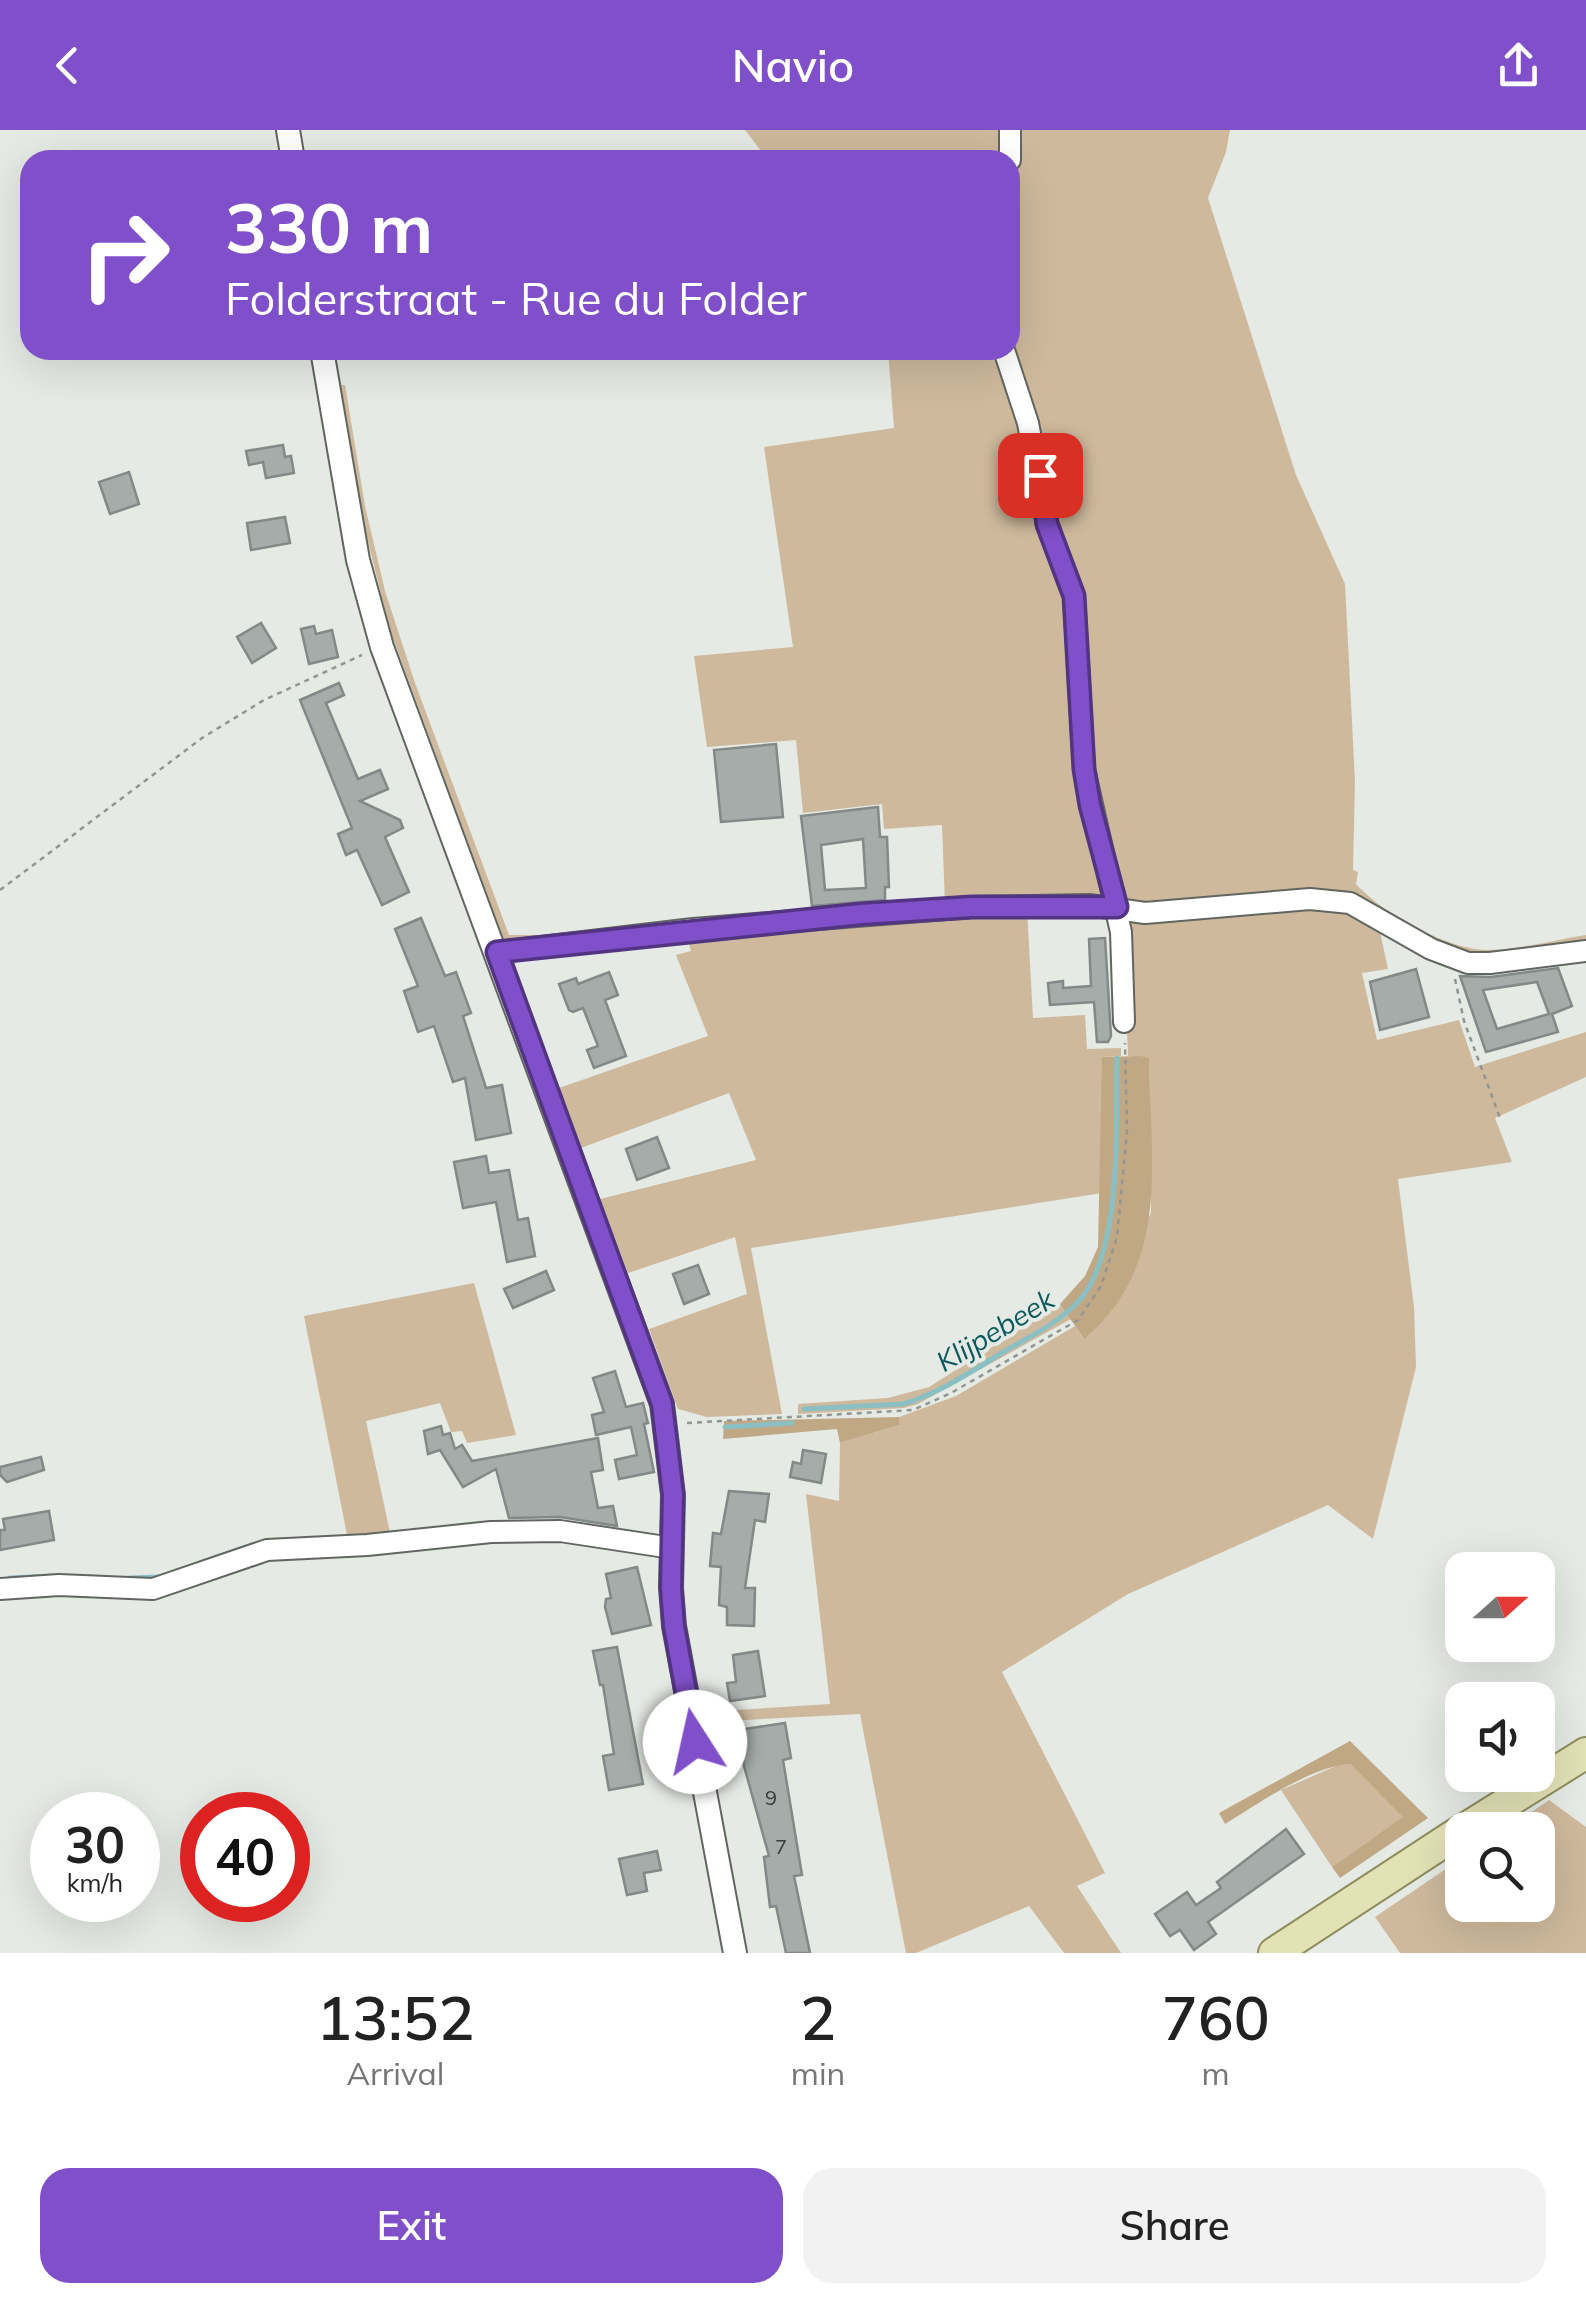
<!DOCTYPE html>
<html lang="en">
<head>
<meta charset="utf-8">
<style>
	:root { --surface:#fff; --page:#f2f2f2; --text:#222; --muted:#767676; --accent:#7f50c9 }
	body { margin:0; font-family:Mulish,sans-serif; background:var(--page); color:var(--text); height:100vh; display:flex; flex-direction:column; font-size:38px; white-space:nowrap }
	* { box-sizing:border-box; margin:0 }
	p { font-size:32px; color:var(--muted) }
	.icon { flex:none; width:55px; height:55px; fill:none; stroke:currentColor; stroke-width:2; stroke-linecap:round; stroke-linejoin:round }
	.map { position:relative; height:1823px; overflow:hidden }
	.side { display:flex; flex-direction:column; background:var(--surface); flex:1 }
	.side>* { flex:none }
	.banner { position:absolute; left:20px; top:20px; width:1000px; height:210px; border-radius:30px; box-shadow:0 10px 40px #0002; background:#7f50c9; color:#fff; overflow:hidden }
	.needle { width:65px; rotate:69deg }
	.fabs { position:absolute; left:1445px; top:1422px; display:grid; gap:20px }
	.fabs a { display:grid; place-items:center; width:110px; height:110px; border-radius:20px; background:var(--surface); box-shadow:0 10px 40px #0002; font-size:50px }
	.speed { position:absolute; left:30px; top:1662px; display:flex; gap:20px; font-size:50px; font-weight:700; text-align:center }
	.speed>* { display:grid; place-content:center; width:130px; height:130px; border-radius:50%; background:var(--surface); box-shadow:0 10px 40px #0002; line-height:1 }
	.speed small { font-size:25px; font-weight:400 }
	.speed .limit { border:15px solid #d22; background:#fff; color:#111 }
	.pin { position:absolute; display:grid; place-items:center; width:85px; height:85px; color:#fff; margin:-42px; border-radius:20px; box-shadow:0 5px 15px #0006 }
	.me { position:absolute; width:110px; margin:-55px; rotate:350deg; stroke-linejoin:round; filter:drop-shadow(0 0 8px #0008) }
	.turn { display:flex; align-items:center; gap:35px; height:210px; padding:0 40px; font-size:45px }
	.turn .icon { width:130px; height:130px; stroke-width:2.5 }
	.turn b { display:block; font-size:70px; line-height:85px }
	.eta { display:flex; justify-content:space-evenly; align-items:center; height:170px; text-align:center }
	.eta b { font-size:60px; font-weight:600; line-height:70px }
	.cta { display:flex; gap:20px; margin-top:auto; padding:20px 40px }
	.cta a { flex:1; height:115px; border-radius:30px; background:var(--accent); color:#fff; font-size:40px; font-weight:600; line-height:115px; text-align:center }
	.cta a+a { background:var(--page); color:var(--text) }
	header { display:flex; justify-content:space-between; align-items:center; height:130px; padding:0 40px; background:var(--accent); color:#fff; font-size:45px; font-weight:600 }
	.map>svg:first-child { display:block }
	.green { fill:#ceb99c }
	.forest { fill:#c1a885 }
	.lines { fill:none; stroke-linecap:round; stroke-linejoin:round }
	.stream { stroke:#8abfc3; stroke-width:5 }
	.building { fill:#a5aca9; stroke:#828987; stroke-width:2.5; fill-rule:evenodd }
	.minor-casing { stroke:#616660; stroke-width:24 }
	.tertiary-casing { stroke:#616660; stroke-width:26 }
	.primary-casing { stroke:#8e8d5d; stroke-width:34 }
	.path { stroke:#929692; stroke-width:2.5; stroke-dasharray:5 5; stroke-linecap:butt }
	.minor { stroke:#fff; stroke-width:20 }
	.tertiary { stroke:#fff; stroke-width:22 }
	.primary { stroke:#e3e2b6; stroke-width:30 }
	.route-casing { stroke:#533483; stroke-width:25 }
	.route { stroke:#7f50c9; stroke-width:18 }
	.labels { text-anchor:middle; dominant-baseline:central; stroke-width:8; stroke-linejoin:round; paint-order:stroke }
	.number-label { font-size:20px; fill:#383b38 }
	.water-label { font-size:28px; font-style:italic; fill:#0b595e; stroke:#e5eae4 }
</style>
</head>
<body>
<header><svg class="icon" aria-label="back" viewBox="0 0 24 24"><path d="M15 5l-7 7 7 7"/></svg>Navio<svg class="icon" aria-label="share" viewBox="0 0 24 24"><path d="M12 15V3M7 8l5-5 5 5M5 13v7h14v-7"/></svg></header>
<div class="map">
<svg width="1586" height="1823" viewBox="0 0 1586 1823">
	<rect width="100%" height="100%" fill="#e5eae4"/>
	<g class="green">
		<path d="M 745,0 L 1006,0 L 1006,30 L 768,30 Z"/>
		<path d="M 1014,0 L 1230,0 L 1226,22 L 1208,68 L 1296,345 L 1345,454 L 1355,651 L 1353,740 L 1358,742 L 1356,754 C 1381,782 1446,819 1486,820 C 1519,820 1553,810 1586,805 L 1586,817 L 1528,826 L 1452,823 L 1362,769 L 1130,777 L 1120,767 L 1101,705 L 1056,409 L 1010,220 L 1010,80 Z"/>
		<path d="M 888,220 L 1000,220 L 1068,458 L 1104,767 L 945,775 L 942,695 L 884,699 L 882,674 L 803,683 L 796,610 L 707,617 L 694,526 L 793,517 L 764,317 L 894,298 Z"/>
		<path d="M 341,255 L 345,255 L 365,376 L 385,461 L 415,553 L 509,805 L 557,805 L 514,811 L 503,808 L 390,500 L 362,387 Z"/>
		<path d="M 1333,774 L 1386,796 L 1380,802 L 1388,839 L 1362,843 L 1377,910 L 1459,890 L 1475,937 L 1586,902 L 1586,947 L 1495,988 L 1512,1032 L 1398,1049 L 1414,1177 L 1416,1237 L 1373,1409 L 1328,1375 L 1128,1464 L 1002,1542 L 1105,1743 L 1077,1756 L 1121,1823 L 1064,1823 L 1029,1776 L 916,1823 L 906,1823 L 860,1584 L 707,1592 L 705,1582 L 830,1574 L 806,1364 L 839,1371 L 840,1313 L 899,1295 L 899,1287 L 956,1266 L 1075,1196 L 1083,1208 L 1151,1083 L 1149,928 L 1128,926 L 1123,790 Z"/>
		<path d="M 1027,779 L 1033,888 L 1085,885 L 1087,919 L 1121,918 L 1121,926 L 1102,927 L 1102,1063 L 751,1118 L 782,1284 L 707,1287 L 678,1279 L 649,1199 L 747,1164 L 735,1107 L 628,1143 L 600,1069 L 756,1030 L 729,963 L 581,1018 L 559,958 L 708,906 L 676,825 L 691,821 L 686,803 Z"/>
		<path d="M 474,1153 L 516,1305 L 467,1313 L 462,1301 L 451,1302 L 440,1273 L 366,1291 L 391,1407 L 348,1410 L 304,1186 Z"/>
		<path d="M 1060,1174 L 1071,1189 L 918,1274 L 904,1278 L 798,1284 L 798,1274 L 888,1268 L 929,1257 Z"/>
		<path d="M 1350,1634 L 1404,1687 L 1332,1737 L 1281,1660 L 1338,1635 Z"/>
		<path d="M 1549,1670 L 1586,1697 L 1586,1823 L 1400,1823 L 1375,1787 L 1462,1728 L 1462,1775 L 1538,1775 L 1538,1700 L 1505,1700 Z"/>
	</g>
	<g class="forest">
		<path d="M 1140,926 L 1149,928 C 1150,1031 1172,1135 1084,1209 L 1060,1174 L 1085,1146 L 1098,1117 L 1102,927 Z"/>
		<path d="M 899,1287 L 899,1295 L 840,1313 L 837,1299 L 723,1309 L 724,1291 Z"/>
		<path d="M 1350,1611 L 1428,1688 L 1340,1748 L 1332,1737 L 1403,1687 L 1350,1634 C 1309,1637 1260,1673 1225,1694 L 1219,1683 Z"/>
	</g>
	<g class="lines">
		<g class="stream">
			<path d="M 1079,661 L 1087,699"/>
			<path d="M 804,1279 L 903,1274 C 940,1263 972,1241 1005,1221 C 1029,1207 1056,1194 1076,1174 C 1124,1126 1115,995 1117,928"/>
			<path d="M 725,1297 L 792,1293"/>
			<path d="M 202,1432 L 253,1415"/>
			<path d="M 10,1448 L 54,1446"/>
			<path d="M 130,1448 L 159,1447"/>
		</g>
	</g>
	<g class="building">
		<path d="M 283,315 L 285,327 L 291,326 L 294,343 L 266,348 L 263,332 L 249,335 L 246,321 Z"/>
		<path d="M 129,342 L 139,374 L 110,384 L 99,352 Z"/>
		<path d="M 285,387 L 290,413 L 251,420 L 247,393 Z"/>
		<path d="M 261,493 L 276,518 L 252,533 L 237,507 Z"/>
		<path d="M 314,496 L 316,504 L 332,500 L 338,527 L 309,534 L 301,499 Z"/>
		<path d="M 339,553 L 344,565 L 326,573 L 358,649 L 380,640 L 388,659 L 360,671 L 400,690 L 403,698 L 385,707 L 409,762 L 382,775 L 357,720 L 346,725 L 338,704 L 352,698 L 300,570 Z"/>
		<path d="M 776,614 L 783,687 L 721,692 L 714,620 Z"/>
		<path d="M 878,677 L 880,707 L 887,707 L 889,757 L 885,757 L 885,770 L 812,776 L 801,686 ZM 863,709 L 866,758 L 825,760 L 821,715 Z"/>
		<path d="M 421,788 L 445,846 L 456,842 L 471,883 L 463,886 L 486,958 L 502,955 L 511,1003 L 476,1010 L 465,948 L 453,952 L 434,896 L 418,902 L 404,861 L 418,856 L 395,799 Z"/>
		<path d="M 1105,808 L 1111,906 L 1108,912 L 1097,912 L 1094,872 L 1050,875 L 1048,853 L 1063,851 L 1063,858 L 1091,856 L 1089,809 Z"/>
		<path d="M 1558,838 L 1572,876 L 1552,884 L 1558,902 L 1486,922 L 1460,846 L 1491,847 ZM 1537,852 L 1549,884 L 1497,899 L 1483,860 Z"/>
		<path d="M 1416,839 L 1429,887 L 1380,900 L 1370,852 Z"/>
		<path d="M 609,842 L 618,865 L 605,870 L 626,926 L 594,938 L 587,920 L 598,916 L 583,878 L 573,882 L 569,880 L 559,854 L 576,848 L 578,854 Z"/>
		<path d="M 657,1007 L 669,1038 L 637,1050 L 626,1019 Z"/>
		<path d="M 486,1026 L 489,1043 L 509,1040 L 518,1090 L 528,1088 L 535,1126 L 507,1132 L 496,1072 L 463,1078 L 454,1032 Z"/>
		<path d="M 698,1135 L 709,1164 L 684,1174 L 673,1144 Z"/>
		<path d="M 546,1141 L 554,1160 L 513,1178 L 504,1159 Z"/>
		<path d="M 615,1241 L 626,1277 L 643,1273 L 648,1293 L 644,1294 L 654,1342 L 619,1349 L 615,1330 L 637,1325 L 631,1297 L 596,1305 L 592,1285 L 604,1282 L 593,1248 Z"/>
		<path d="M 441,1296 L 443,1305 L 450,1303 L 455,1319 L 462,1315 L 472,1331 L 598,1308 L 603,1340 L 591,1342 L 598,1378 L 613,1376 L 617,1396 L 560,1387 L 509,1388 L 496,1339 L 463,1357 L 440,1320 L 428,1324 L 424,1301 Z"/>
		<path d="M 803,1320 L 826,1324 L 821,1353 L 790,1347 L 793,1332 L 801,1334 Z"/>
		<path d="M 41,1327 L 44,1340 L 7,1352 L 0,1345 L 0,1337 Z"/>
		<path d="M 729,1361 L 769,1364 L 765,1392 L 755,1390 L 745,1458 L 755,1458 L 754,1496 L 727,1495 L 727,1477 L 719,1475 L 721,1437 L 710,1436 L 713,1403 L 721,1404 Z"/>
		<path d="M 49,1381 L 54,1410 L 0,1420 L 0,1400 L 5,1400 L 3,1389 Z"/>
		<path d="M 637,1437 L 651,1495 L 612,1504 L 605,1477 L 606,1469 L 611,1468 L 606,1444 Z"/>
		<path d="M 617,1517 L 643,1654 L 609,1660 L 603,1626 L 614,1624 L 603,1555 L 600,1555 L 593,1521 Z"/>
		<path d="M 758,1521 L 765,1566 L 730,1571 L 727,1553 L 736,1552 L 733,1525 Z"/>
		<path d="M 785,1593 L 791,1628 L 783,1630 L 802,1745 L 794,1746 L 810,1823 L 786,1823 L 776,1776 L 770,1777 L 764,1727 L 769,1726 L 744,1636 L 738,1600 Z"/>
		<path d="M 1286,1699 L 1304,1724 L 1208,1792 L 1216,1804 L 1194,1820 L 1180,1800 L 1170,1806 L 1155,1784 L 1187,1762 L 1196,1775 L 1221,1758 L 1217,1752 Z"/>
		<path d="M 657,1721 L 661,1740 L 644,1743 L 647,1761 L 627,1765 L 619,1729 Z"/>
	</g>
	<g class="lines">
		<defs>
			<g id="minor">
				<path d="M 1010,30 L 1010,0"/>
				<path d="M 1004,220 L 1028,293 L 1047,395 L 1074,466 L 1084,639 L 1121,802 L 1124,892"/>
				<path d="M 497,822 L 693,799 L 972,777 L 1089,775 L 1145,783 L 1310,769 L 1350,773 L 1431,819 L 1468,833 L 1490,833 L 1586,821"/>
				<path d="M 0,1459 L 59,1455 L 153,1459 L 267,1420 L 367,1415 L 491,1402 L 560,1401 L 672,1418"/>
			</g>
			<g id="tertiary">
				<path d="M 288,0 L 293,30"/>
				<path d="M 322,220 L 358,430 L 382,517 L 662,1274 L 673,1365 L 671,1458 L 674,1496 L 735,1823"/>
			</g>
			<g id="primary">
				<path d="M 1463,1700 L 1586,1623"/>
				<path d="M 1274,1823 L 1462,1700"/>
			</g>
		</defs>
		<use href="#minor" class="minor-casing"/>
		<use href="#tertiary" class="tertiary-casing"/>
		<use href="#primary" class="primary-casing"/>
		<g class="path">
			<path d="M 0,760 L 202,608 L 264,570 L 362,525"/>
			<path d="M 1455,849 L 1464,891 L 1500,988"/>
			<path d="M 687,1293 L 913,1280 L 951,1263 L 1078,1190 L 1101,1156 L 1117,1107 L 1127,1001 L 1125,913"/>
		</g>
		<use href="#minor" class="minor"/>
		<use href="#tertiary" class="tertiary"/>
		<use href="#primary" class="primary"/>
	</g>
	<g class="lines">
		<defs>
			<path id="route" d="M 695,1612 L 674,1496 L 671,1458 L 673,1365 L 662,1274 L 497,822 L 861,784 L 972,777 L 1117,777 L 1090,675 L 1084,639 L 1074,466 L 1047,394 L 1040,345"/>
		</defs>
		<use href="#route" class="route-casing"/>
		<use href="#route" class="route"/>
	</g>
	<g class="labels">
		<g class="number-label">
			<text x="771" y="1667">9</text>
			<text x="781" y="1716">7</text>
		</g>
		<g class="water-label">
			<text transform="translate(995 1200) rotate(-31)">Klijpebeek</text>
		</g>
	</g>
</svg>
<div class="fabs">
<a><svg class="needle" viewBox="-14 -14 28 28"><path d="M0-13l5 13h-10z" fill="#e53935"/><path d="M0 13l5-13h-10z" fill="#767676"/></svg></a>
<a><svg class="icon" aria-label="sound" viewBox="0 0 24 24"><path d="M4 9h4l5-4v14l-5-4H4zM17 9q2 3 0 6"/></svg></a>
<a><svg class="icon" aria-label="search" viewBox="0 0 24 24"><circle cx="10" cy="10" r="6"/><path d="M15 15l6 6"/></svg></a>
</div>
<div class="speed"><div>30<small>km/h</small></div><div class="limit">40</div></div>
<div class="pin" style="left:1040px;top:345px;background:#d93025"><svg class="icon" aria-label="arrive" viewBox="0 0 24 24"><path d="M6 21V4h12l-3 4 3 4H6"/></svg></div>
<svg class="me" style="left:695px;top:1612px" viewBox="-20 -20 40 40"><circle r="19" fill="#fff"/><path d="M0-13L10 11 0 6-10 11z" fill="#7f50c9"/></svg>
<div class="banner">
<div class="turn"><svg class="icon" aria-label="right" viewBox="0 0 24 24"><path d="M7 20v-9h11M14 6l5 5-5 5"/></svg><div><b>330 m</b>Folderstraat - Rue du Folder</div></div>
</div>
</div>
<section class="side">
<div class="eta">
<div><b>13:52</b><p>Arrival</p></div>
<div><b>2</b><p>min</p></div>
<div><b>760</b><p>m</p></div>
</div>
<div class="cta"><a>Exit</a><a>Share</a></div>
</section>
</body>
</html>
